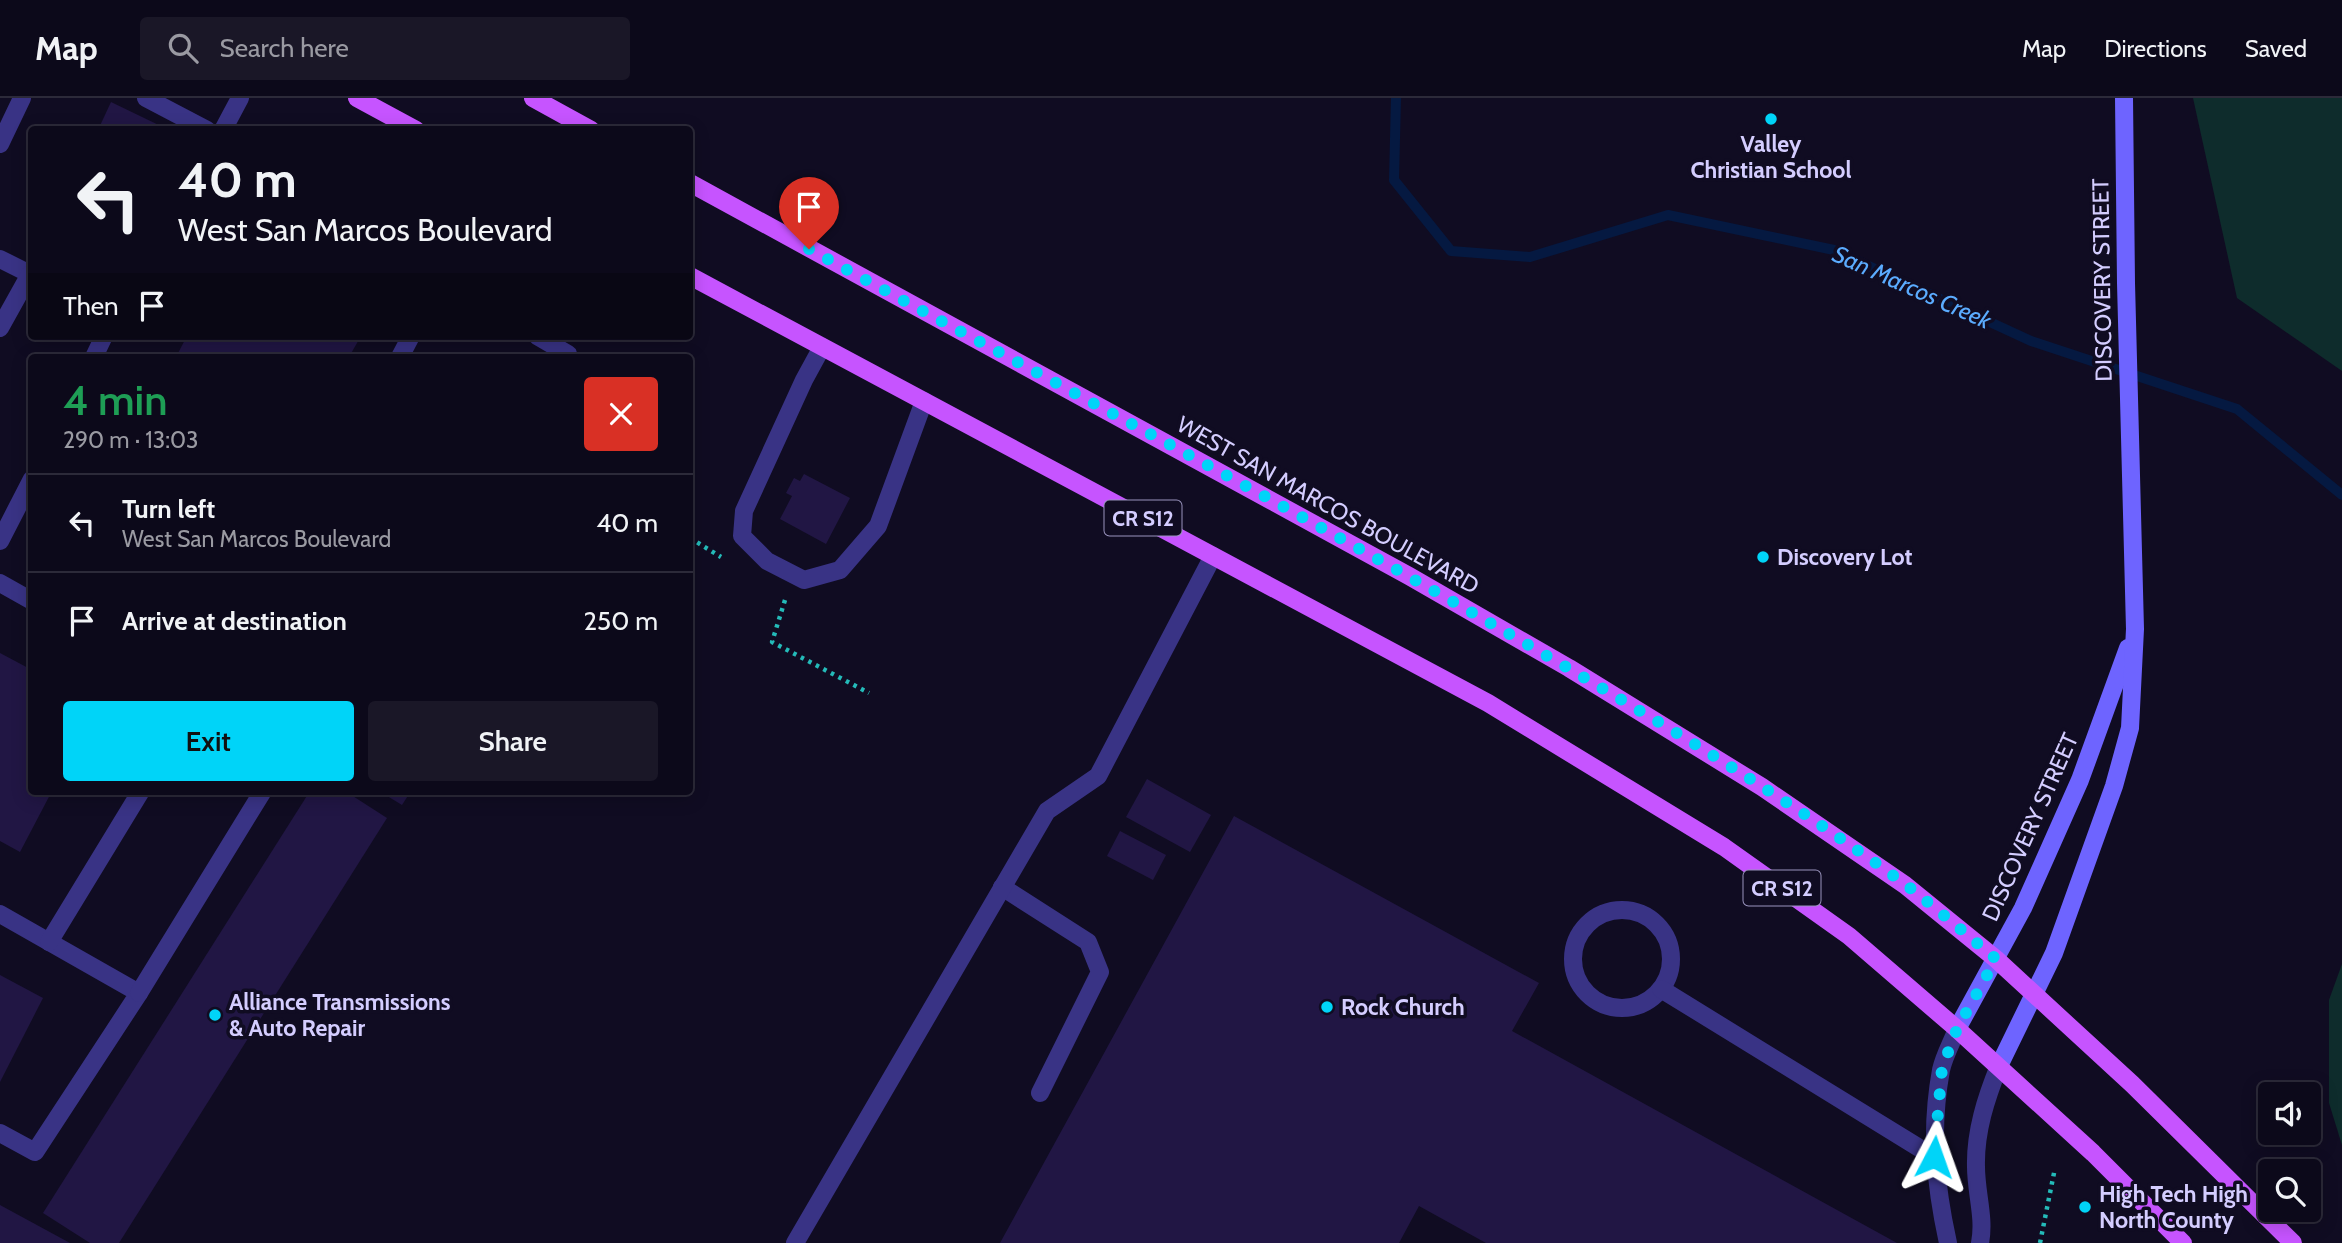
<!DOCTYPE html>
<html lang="en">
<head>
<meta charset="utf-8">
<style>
	:root { --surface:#0c091a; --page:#1a1727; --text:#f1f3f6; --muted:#9a9aa2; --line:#2c2a39; --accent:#00d4f8 }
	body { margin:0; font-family:Cabin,sans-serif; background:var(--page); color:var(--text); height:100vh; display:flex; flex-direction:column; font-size:26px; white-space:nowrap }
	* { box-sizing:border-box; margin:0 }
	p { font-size:23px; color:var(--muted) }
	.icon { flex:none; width:38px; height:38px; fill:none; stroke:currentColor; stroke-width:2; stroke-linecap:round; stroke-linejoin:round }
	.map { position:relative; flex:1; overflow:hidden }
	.details { position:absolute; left:28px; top:256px; width:665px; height:441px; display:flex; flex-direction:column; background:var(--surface); border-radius:7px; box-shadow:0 4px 18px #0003,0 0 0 2px var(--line) }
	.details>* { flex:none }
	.top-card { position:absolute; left:28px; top:28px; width:665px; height:214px; border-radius:7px; box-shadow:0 4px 18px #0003,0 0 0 2px var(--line); background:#0c091a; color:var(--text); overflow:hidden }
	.buttons { position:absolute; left:2258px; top:984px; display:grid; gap:14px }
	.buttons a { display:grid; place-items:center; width:63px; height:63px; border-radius:7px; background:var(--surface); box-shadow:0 4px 18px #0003,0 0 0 2px var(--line); font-size:35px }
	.pin { position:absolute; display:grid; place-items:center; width:60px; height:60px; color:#fff; margin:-72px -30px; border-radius:50% 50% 50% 0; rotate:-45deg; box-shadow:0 0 7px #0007 }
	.pin .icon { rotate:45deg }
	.me { position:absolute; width:77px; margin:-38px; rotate:4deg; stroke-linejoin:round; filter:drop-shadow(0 0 5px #0008) }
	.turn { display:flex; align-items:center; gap:24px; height:147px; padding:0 35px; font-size:32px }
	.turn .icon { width:91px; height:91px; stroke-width:2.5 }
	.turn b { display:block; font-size:49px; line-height:60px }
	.then { display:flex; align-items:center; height:66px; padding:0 35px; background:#0003; gap:14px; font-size:26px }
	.round { display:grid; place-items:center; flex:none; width:74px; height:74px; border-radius:7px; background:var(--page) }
	.headline { display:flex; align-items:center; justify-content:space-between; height:119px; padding:0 35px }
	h1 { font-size:42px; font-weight:600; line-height:52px; color:#1e9e55 }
	.primary-button { display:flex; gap:14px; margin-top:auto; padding:14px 35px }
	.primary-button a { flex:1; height:80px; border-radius:7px; background:var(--accent); color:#111; font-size:28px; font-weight:600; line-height:80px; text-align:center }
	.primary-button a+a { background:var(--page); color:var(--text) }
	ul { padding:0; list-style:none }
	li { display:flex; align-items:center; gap:21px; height:98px; padding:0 35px; border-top:2px solid var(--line) }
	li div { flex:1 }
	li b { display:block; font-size:26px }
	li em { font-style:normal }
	header { display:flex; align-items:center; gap:42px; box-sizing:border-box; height:98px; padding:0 35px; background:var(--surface); border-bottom:2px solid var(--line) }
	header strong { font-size:33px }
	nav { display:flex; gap:38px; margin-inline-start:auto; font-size:24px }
	.search { width:490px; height:63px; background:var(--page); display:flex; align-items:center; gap:18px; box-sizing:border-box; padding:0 24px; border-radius:7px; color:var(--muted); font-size:26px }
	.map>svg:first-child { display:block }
	.green { fill:#0e2c2c }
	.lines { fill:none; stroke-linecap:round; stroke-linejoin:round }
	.stream { stroke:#051941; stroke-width:10 }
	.building { fill:#211644 }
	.path { stroke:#24bbb9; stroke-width:4.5; stroke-dasharray:3.5 5; stroke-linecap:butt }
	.service { stroke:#393385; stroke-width:18 }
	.minor { stroke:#393385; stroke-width:18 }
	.secondary { stroke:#6e64ff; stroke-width:18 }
	.primary { stroke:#c654ff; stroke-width:18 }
	.route { stroke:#00d4f8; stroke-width:12; stroke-dasharray:0 21.6 }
	.poi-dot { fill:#00d4f8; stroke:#100c22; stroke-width:2.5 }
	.labels { text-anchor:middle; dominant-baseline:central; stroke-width:7; stroke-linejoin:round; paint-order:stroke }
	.shield { fill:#100c22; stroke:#9993bd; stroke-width:2 }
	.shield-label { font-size:21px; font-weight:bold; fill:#d4cdff }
	.poi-label { font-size:23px; font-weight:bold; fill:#d4cdff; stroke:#100c22; text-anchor:start }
	.street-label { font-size:23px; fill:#d4cdff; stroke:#100c22 }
	.water-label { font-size:24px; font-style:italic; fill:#5bacff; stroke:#100c22 }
</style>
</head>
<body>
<header>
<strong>Map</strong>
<div class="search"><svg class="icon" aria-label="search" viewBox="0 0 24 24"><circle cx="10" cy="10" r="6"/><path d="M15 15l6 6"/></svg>Search here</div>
<nav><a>Map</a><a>Directions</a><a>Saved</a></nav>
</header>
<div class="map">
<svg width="2342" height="1145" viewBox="0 0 2342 1145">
	<rect width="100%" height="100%" fill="#100c22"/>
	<g class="green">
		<path d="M 2193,0 L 2342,0 L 2342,273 L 2237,200 Z"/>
		<path d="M 2342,866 L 2342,1047 L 2329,1005 L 2329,902 Z"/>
	</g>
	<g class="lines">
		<path class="stream" d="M 1396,0 L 1394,82 L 1451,153 L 1530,159 L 1668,117 L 1834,152 L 2031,243 L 2237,311 L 2342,397"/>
	</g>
	<g class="building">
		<path d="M 111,4 L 169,32 L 98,32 Z"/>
		<path d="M 187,238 L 361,238 L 349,259 L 176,259 Z"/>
		<path d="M 804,376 L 850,400 L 826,446 L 780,421 L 792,398 L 786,395 L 794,380 L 800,383 Z"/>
		<path d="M 0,555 L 32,572 L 32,693 L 52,693 L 20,754 L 0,743 Z"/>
		<path d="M 1147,681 L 1211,717 L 1190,754 L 1126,719 Z"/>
		<path d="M 310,693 L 345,693 L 387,720 L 119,1145 L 90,1145 L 43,1115 Z"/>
		<path d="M 379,693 L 411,693 L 402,707 Z"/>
		<path d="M 1234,718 L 1539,885 L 1512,933 L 1897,1145 L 1486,1145 L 1419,1108 L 1399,1145 L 1000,1145 Z"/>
		<path d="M 1120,733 L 1166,757 L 1153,782 L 1107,758 Z"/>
		<path d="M 0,877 L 43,900 L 0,984 Z"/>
		<path d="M 0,1107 L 70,1145 L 0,1145 Z"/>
	</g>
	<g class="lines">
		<g class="path">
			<path d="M 690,440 L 721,459"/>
			<path d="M 785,502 L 772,544 L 869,595"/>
			<path d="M 2040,1145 L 2055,1070"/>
		</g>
		<g class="service">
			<path d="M 146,0 L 207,32"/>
			<path d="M 223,32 L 240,0"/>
			<path d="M 0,46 L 22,0"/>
			<path d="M 0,161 L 32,177"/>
			<path d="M 0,230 L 30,176"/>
			<path d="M 537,238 L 568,256 L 566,259"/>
			<path d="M 822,249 L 804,282 L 744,413 L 742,438 L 767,463 L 804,482 L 840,472 L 878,428 L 924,303"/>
			<path d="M 94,259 L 104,238"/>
			<path d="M 400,259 L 411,238"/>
			<path d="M 0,443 L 32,381"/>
			<path d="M 0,485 L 32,503"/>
			<path d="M 1002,789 L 1088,844 L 1100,874 L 1040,995"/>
			<circle cx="1622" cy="861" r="49"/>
			<path d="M 0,816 L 139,895 L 35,1054 L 0,1035"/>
			<path d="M 49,844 L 141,693"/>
			<path d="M 1661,891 L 1934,1059"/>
			<path d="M 139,895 L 263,693"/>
			<path d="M 795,1145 L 1047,713 L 1098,678 L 1213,458"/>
		</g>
		<g class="minor">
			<path d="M 1948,1145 C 1935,1086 1930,1032 1941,972 C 1944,958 1952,944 1957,931"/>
			<path d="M 1980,1145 C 1985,1120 1976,1095 1976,1069 C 1975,1034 1986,1000 1999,968"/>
		</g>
		<g class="secondary">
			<path d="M 1957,931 L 2023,810 L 2080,682 L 2128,550"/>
			<path d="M 1999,968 L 2054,855 L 2114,688 L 2130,630 L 2135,531 L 2126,185 L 2124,0"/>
		</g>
		<g class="primary">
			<path d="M 357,0 L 416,32"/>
			<path d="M 533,0 L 591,32"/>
			<path d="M 690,85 L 1409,478 L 1569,570 L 1762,689 L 1905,787 L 1996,861 L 2132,986 L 2293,1145"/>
			<path d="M 690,178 L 1488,605 L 1724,749 L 1849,838 L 1957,931 L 2093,1055 L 2183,1145"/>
		</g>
	</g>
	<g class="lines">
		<path class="route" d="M 809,151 C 1039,277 1272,399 1499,530 C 1637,610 1776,692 1905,786 C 1936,810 1966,836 1996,861 L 1957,931 L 1942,970 L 1934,1059"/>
	</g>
	<g class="poi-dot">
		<circle cx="1771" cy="21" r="7"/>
		<circle cx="1763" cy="459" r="7"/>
		<circle cx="1327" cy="909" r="7"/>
		<circle cx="215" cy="917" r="7"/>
		<circle cx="2085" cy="1109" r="7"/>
	</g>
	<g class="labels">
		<g class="shield">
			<rect x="1104.5" y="402.5" width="77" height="35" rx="5"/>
			<rect x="1743.5" y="772.5" width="77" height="35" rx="5"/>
		</g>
		<g class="shield-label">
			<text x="1143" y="420">CR S12</text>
			<text x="1782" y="790">CR S12</text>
		</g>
		<g class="poi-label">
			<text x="1771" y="46" text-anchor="middle">Valley<tspan x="1771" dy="26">Christian School</tspan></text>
			<text x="1777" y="459">Discovery Lot</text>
			<text x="229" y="904">Alliance Transmissions<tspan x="229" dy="26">&amp; Auto Repair</tspan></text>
			<text x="1341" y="909">Rock Church</text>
			<text x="2099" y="1096">High Tech High<tspan x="2099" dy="26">North County</tspan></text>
		</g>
		<g class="street-label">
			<text transform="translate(2102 182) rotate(-91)">DISCOVERY STREET</text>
			<text transform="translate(1328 407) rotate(29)">WEST SAN MARCOS BOULEVARD</text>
			<text transform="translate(2030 729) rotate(-66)">DISCOVERY STREET</text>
		</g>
		<g class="water-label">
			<text transform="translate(1912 189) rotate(24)">San Marcos Creek</text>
		</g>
	</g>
</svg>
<div class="buttons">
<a><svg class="icon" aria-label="sound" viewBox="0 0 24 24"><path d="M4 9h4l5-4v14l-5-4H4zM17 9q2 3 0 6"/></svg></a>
<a><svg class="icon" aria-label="search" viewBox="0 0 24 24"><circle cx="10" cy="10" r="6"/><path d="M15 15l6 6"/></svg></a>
</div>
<div class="pin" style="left:809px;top:151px;background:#d93025"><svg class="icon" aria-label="arrive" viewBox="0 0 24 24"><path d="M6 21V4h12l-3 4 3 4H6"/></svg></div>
<svg class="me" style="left:1934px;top:1059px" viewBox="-20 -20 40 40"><path d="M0-17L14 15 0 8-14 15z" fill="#00d4f8" stroke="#fff" stroke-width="4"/></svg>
<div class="top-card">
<div class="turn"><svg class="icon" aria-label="left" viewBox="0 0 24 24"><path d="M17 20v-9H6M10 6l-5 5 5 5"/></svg><div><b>40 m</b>West San Marcos Boulevard</div></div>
<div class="then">Then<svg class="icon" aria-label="arrive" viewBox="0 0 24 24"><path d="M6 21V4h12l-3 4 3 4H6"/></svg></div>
</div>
<section class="details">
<div class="headline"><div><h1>4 min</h1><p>290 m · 13:03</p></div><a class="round" style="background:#d93025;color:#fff"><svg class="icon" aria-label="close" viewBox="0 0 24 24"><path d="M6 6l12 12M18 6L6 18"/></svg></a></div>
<ul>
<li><svg class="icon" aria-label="left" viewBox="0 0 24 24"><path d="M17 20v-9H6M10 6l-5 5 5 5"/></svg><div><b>Turn left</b><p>West San Marcos Boulevard</p></div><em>40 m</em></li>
<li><svg class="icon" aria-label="arrive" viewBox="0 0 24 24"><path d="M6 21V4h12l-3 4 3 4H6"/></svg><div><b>Arrive at destination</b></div><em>250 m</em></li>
</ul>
<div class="primary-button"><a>Exit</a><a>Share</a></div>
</section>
</div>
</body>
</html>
